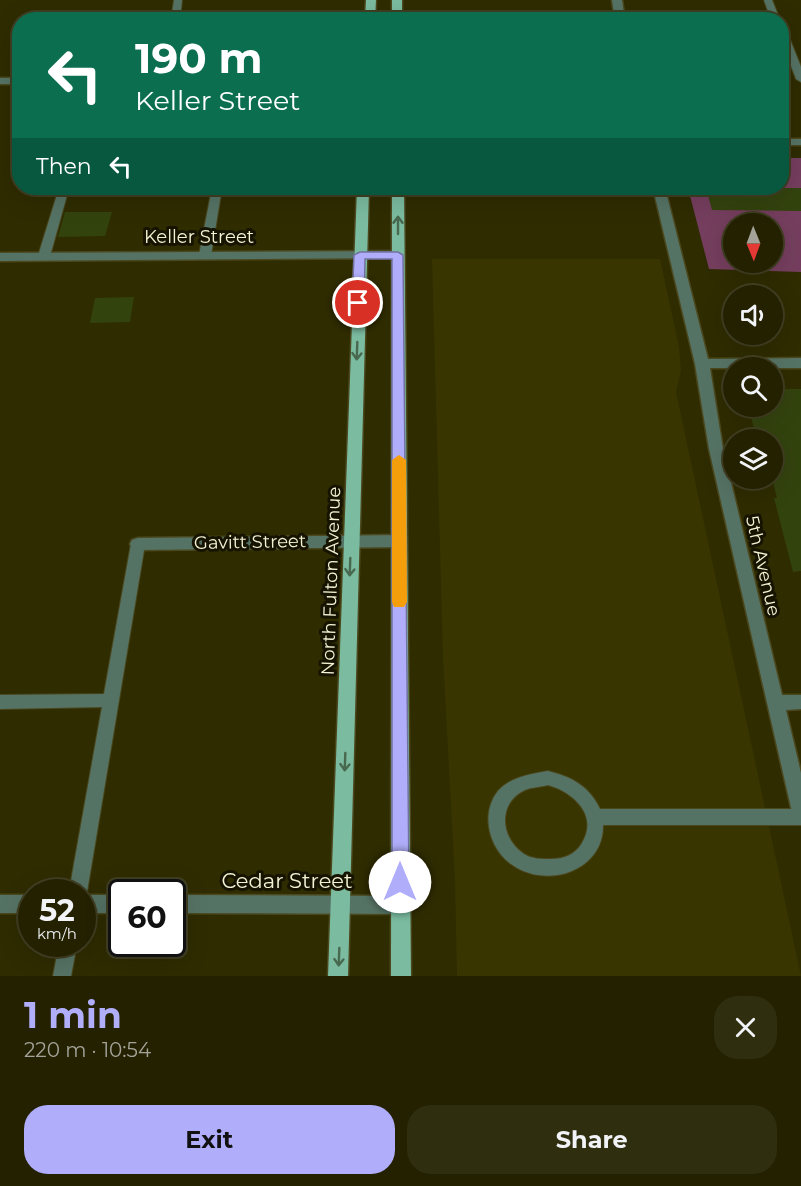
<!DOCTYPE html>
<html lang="en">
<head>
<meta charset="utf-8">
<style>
	:root { --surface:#232100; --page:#2f2e0f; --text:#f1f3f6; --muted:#a3a399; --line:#403e22; --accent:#b0aefa }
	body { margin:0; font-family:Montserrat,sans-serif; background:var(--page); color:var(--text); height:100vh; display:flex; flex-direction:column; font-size:22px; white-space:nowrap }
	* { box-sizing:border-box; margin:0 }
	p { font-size:20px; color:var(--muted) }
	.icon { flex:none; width:33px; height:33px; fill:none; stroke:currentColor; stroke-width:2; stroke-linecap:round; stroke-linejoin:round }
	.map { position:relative; height:976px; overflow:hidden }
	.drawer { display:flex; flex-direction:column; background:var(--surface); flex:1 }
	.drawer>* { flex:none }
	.top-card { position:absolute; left:12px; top:12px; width:777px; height:183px; border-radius:24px; box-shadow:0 6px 24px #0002,0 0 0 2px var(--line); background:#0b6e4f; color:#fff; overflow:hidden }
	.needle { width:39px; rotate:179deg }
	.controls { position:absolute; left:723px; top:213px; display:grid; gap:12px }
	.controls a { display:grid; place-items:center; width:60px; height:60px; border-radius:50%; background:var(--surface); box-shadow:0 6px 24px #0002,0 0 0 2px var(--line); font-size:30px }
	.speed { position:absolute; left:18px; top:879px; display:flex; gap:12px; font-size:30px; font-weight:700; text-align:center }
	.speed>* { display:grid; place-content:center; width:78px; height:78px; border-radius:50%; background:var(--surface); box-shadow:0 6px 24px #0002,0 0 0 2px var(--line); line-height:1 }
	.speed small { font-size:15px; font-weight:400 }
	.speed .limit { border:3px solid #111; border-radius:9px; background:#fff; color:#111 }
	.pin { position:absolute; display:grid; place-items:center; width:51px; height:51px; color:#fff; margin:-26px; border:3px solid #fff; border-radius:50%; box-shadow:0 2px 6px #0007 }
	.me { position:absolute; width:66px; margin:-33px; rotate:0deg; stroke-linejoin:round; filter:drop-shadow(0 0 4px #0008) }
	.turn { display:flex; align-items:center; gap:21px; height:126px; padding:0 24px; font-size:27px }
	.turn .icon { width:78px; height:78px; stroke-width:2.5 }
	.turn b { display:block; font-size:42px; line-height:51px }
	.then { display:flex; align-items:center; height:57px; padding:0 24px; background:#0003; gap:12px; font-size:22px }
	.round { display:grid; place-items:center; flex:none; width:63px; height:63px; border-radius:24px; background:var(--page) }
	.overview { display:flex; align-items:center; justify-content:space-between; height:102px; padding:0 24px }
	h1 { font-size:36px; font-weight:700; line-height:45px; color:var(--accent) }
	.action { display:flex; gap:12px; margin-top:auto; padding:12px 24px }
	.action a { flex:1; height:69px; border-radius:24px; background:var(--accent); color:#111; font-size:24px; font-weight:700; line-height:69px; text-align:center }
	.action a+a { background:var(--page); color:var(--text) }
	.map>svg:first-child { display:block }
	.built { fill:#393500 }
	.green { fill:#753e5e; fill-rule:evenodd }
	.building { fill:#33430e }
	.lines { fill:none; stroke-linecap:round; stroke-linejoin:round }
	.service-casing { stroke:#4b481e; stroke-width:2 }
	.minor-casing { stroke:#4b481e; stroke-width:3 }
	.primary-casing { stroke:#4b481e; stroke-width:3 }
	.service { fill:#557365; fill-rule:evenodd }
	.minor { fill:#557365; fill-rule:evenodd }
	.primary { fill:#7bbb9f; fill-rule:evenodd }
	.oneway { stroke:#486850 }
	.route { fill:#b0aefa; stroke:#7271a2; stroke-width:1.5 }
	.slow { fill:#f59e0b }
	.labels { text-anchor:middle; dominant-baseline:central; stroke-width:6; stroke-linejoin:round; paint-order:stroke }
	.street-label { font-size:18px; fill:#f4f3d5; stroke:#161400 }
	.near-street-label { font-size:21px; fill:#f4f3d5; stroke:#161400 }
</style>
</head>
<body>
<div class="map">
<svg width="801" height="976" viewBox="0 0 801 976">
	<rect width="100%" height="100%" fill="#2f2c00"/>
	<path class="built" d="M 432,259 L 660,259 L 679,347 L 681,371 L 676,392 L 801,976 L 457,976 L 455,880 L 443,658 Z"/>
	<path class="green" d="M 782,158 L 801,158 L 801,272 L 709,269 L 688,188 L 782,188 ZM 734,224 L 772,224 L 772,262 L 734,262 Z"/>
	<g class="building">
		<path d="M 706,188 L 801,188 L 801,211 L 712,210 Z"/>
		<path d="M 65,212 L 112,212 L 105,236 L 58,237 Z"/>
		<path d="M 134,297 L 130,322 L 90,323 L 95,298 Z"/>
		<path d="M 772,389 L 801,389 L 801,571 L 793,572 L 774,498 L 777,498 L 772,478 L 772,440 L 757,440 L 748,406 L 772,406 Z"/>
	</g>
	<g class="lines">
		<defs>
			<g id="service">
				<path d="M 174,0 L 182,0 L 180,20 L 171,20 Z"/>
				<path d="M 764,0 L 772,0 L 780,20 L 771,20 Z"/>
				<path d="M 782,29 L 787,32 L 801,67 L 801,82 L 796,79 L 782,42 Z"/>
				<path d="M 59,188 L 69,188 L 50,256 L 44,259 L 38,256 Z"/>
				<path d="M 212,188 L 222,188 L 211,255 L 205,258 L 199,255 Z"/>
				<path d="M 138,539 L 143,540 L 145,544 L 87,892 L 82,898 L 82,892 L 69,892 L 102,707 L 0,709 L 0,695 L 104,694 L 131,544 L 133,540 Z"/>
				<path d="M 548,771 C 572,777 589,786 600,809 L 801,809 L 801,825 L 603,825 C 604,871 546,890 511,864 C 489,848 480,814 498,791 C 510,777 531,774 548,771 ZM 548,785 C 573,792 599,815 582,843 C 575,855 564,859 551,859 C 541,859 532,859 524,854 C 500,838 497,803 525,790 C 532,787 541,787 548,785 Z"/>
				<path d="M 59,944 L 77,944 L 71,976 L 53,976 Z"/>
			</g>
			<g id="minor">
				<path d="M 612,0 L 622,0 L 625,20 L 615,20 Z"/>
				<rect x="0" y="78" width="20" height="6"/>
				<rect x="782" y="139" width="19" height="6"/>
				<path d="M 653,188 L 665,188 L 708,359 L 801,358 L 801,368 L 710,368 L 723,449 L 782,695 L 801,695 L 801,709 L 786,710 L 801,773 L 801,820 L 794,818 L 792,812 L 709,449 L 695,364 Z"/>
				<path d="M 397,251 L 403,255 L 401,258 L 0,261 L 0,253 Z"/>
				<path d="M 399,535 L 405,537 L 407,541 L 405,545 L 399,547 L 138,550 L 132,548 L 130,544 L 132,540 L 138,538 Z"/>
				<rect x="0" y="895" width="32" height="18"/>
				<rect x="82" y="895" width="40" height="18"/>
				<path d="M 172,895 L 401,896 L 408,898 L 411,905 L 408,912 L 401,914 L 172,913 Z"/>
			</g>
			<g id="primary">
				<path d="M 366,0 L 376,0 L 375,20 L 365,20 Z"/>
				<rect x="392" y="0" width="10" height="20"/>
				<path d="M 357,188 L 369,188 L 348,976 L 328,976 Z"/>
				<path d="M 392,188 L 404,188 L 411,976 L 391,976 Z"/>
			</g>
		</defs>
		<use href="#service" class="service-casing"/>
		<use href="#minor" class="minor-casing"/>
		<use href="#primary" class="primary-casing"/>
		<use href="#service" class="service"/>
		<use href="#minor" class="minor"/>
		<use href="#primary" class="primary"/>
	</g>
	<defs><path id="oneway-shaft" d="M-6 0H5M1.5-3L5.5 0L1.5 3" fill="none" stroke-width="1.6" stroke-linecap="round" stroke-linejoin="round" transform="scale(1.5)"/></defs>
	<g class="oneway">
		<use href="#oneway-shaft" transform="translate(398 225) rotate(-90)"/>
		<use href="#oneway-shaft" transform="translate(357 351) rotate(92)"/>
		<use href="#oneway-shaft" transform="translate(350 567) rotate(92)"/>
		<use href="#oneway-shaft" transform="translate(345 762) rotate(92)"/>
		<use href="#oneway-shaft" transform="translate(339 957) rotate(92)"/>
	</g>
	<path class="route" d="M 360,252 L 398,252 L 403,255 L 409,882 L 407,888 L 400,890 L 394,888 L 392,882 L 392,259 L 365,259 L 364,303 L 358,307 L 352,303 L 354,255 Z"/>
	<path class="slow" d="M 399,455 L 406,460 L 407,602 L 404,607 L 394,607 L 392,602 L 392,460 Z"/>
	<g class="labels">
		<g class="street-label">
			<text x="199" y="237">Keller Street</text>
			<text transform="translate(250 542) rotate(-1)">Gavitt Street</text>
			<text transform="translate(763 566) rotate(77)">5th Avenue</text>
			<text transform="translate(331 581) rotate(-88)">North Fulton Avenue</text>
		</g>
		<g class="near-street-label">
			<text x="287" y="880">Cedar Street</text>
		</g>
	</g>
</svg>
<div class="controls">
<a><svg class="needle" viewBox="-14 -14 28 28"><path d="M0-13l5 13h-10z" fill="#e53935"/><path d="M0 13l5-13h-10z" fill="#a3a399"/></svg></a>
<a><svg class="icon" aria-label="sound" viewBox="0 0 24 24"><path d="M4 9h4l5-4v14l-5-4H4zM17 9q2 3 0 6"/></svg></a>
<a><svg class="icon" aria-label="search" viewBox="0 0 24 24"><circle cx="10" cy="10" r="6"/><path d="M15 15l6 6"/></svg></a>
<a><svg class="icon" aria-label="layers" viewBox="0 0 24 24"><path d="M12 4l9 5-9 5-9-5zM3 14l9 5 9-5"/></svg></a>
</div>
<div class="speed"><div>52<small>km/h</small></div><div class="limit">60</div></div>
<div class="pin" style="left:358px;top:303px;background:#d93025"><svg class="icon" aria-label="arrive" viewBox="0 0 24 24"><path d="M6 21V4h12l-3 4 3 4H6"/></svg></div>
<svg class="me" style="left:400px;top:882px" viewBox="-20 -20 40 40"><circle r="19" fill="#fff"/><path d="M0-13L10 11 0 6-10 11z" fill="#b0aefa"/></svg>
<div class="top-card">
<div class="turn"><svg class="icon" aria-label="left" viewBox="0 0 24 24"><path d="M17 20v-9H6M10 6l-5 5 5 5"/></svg><div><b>190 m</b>Keller Street</div></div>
<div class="then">Then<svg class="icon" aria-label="left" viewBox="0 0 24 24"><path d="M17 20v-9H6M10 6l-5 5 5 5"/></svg></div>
</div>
</div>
<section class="drawer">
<div class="overview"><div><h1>1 min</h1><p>220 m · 10:54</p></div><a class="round"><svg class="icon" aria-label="close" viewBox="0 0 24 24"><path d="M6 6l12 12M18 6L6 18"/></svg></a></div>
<div class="action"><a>Exit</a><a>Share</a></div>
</section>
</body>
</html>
